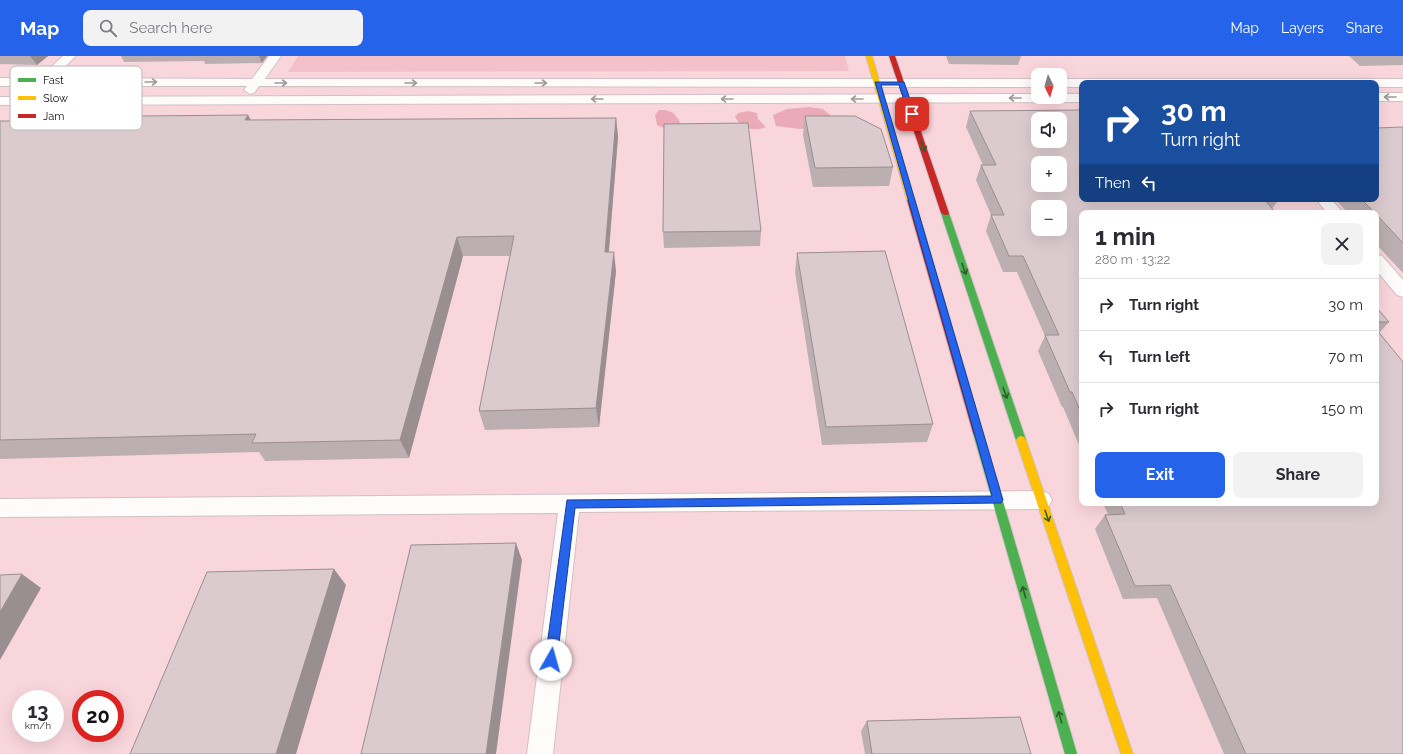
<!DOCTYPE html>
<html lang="en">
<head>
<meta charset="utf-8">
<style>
	:root { --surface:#fff; --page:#f2f2f3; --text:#2b2b33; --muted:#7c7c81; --line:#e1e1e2; --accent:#2563eb }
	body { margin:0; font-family:Raleway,sans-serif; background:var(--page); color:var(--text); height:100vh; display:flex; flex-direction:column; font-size:15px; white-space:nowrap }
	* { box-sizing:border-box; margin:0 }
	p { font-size:13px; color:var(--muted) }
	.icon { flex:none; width:22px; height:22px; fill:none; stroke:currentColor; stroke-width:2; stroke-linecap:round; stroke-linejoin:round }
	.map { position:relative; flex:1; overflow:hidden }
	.panel { position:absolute; left:1079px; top:154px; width:300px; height:296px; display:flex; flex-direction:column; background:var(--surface); border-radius:8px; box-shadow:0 4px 16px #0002 }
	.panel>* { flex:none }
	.top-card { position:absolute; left:1079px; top:24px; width:300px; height:122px; border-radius:8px; box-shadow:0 4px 16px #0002; background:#1a4fa0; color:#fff; overflow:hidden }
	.needle { width:26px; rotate:175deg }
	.buttons { position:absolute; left:1031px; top:12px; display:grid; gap:8px }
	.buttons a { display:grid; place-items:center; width:36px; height:36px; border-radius:8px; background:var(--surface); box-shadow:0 4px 16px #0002; font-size:20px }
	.speed { position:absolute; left:12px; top:634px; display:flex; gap:8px; font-size:20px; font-weight:700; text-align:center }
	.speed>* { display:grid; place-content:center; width:52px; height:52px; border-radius:50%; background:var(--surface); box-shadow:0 4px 16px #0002; line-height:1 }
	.speed small { font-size:10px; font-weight:400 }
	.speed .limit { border:6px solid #d22; background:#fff; color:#111 }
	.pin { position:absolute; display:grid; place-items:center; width:34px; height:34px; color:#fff; margin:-17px; border-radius:8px; box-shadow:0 2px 6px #0006 }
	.me { position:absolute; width:44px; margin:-22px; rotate:7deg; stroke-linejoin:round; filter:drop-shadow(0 0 3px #0008) }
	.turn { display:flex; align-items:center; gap:14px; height:84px; padding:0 16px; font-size:18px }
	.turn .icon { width:52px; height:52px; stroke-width:2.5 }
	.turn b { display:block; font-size:28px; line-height:34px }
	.then { display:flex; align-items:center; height:38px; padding:0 16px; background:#0003; gap:8px; font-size:15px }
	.round { display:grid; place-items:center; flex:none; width:42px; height:42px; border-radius:8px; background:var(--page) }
	.overview { display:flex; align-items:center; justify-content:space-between; height:68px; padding:0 16px }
	h1 { font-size:24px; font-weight:700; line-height:30px }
	.action { display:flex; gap:8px; margin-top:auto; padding:8px 16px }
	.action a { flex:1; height:46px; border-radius:8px; background:var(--accent); color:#fff; font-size:16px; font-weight:700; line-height:46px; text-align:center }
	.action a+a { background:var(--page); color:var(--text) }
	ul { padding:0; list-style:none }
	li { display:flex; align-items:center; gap:12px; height:52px; padding:0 16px; border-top:1px solid var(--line) }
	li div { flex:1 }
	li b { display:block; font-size:15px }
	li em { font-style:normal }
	header { display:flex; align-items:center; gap:24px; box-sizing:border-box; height:56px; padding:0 20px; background:var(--accent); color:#fff }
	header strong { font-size:19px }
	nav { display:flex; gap:22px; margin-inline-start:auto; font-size:14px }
	.search { width:280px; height:36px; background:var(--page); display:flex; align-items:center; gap:10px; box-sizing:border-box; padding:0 14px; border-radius:8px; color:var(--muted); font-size:15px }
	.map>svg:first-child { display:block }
	.built { fill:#f9d6dc; fill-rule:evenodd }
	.green { fill:#f4c1ca }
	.forest { fill:#ebaab7 }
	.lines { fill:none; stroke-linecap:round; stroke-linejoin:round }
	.lane-casing { stroke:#d1c1c4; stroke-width:2 }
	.fast-casing { stroke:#d1c1c4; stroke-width:2 }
	.slow-casing { stroke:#d1c1c4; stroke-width:2 }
	.jam-casing { stroke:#d1c1c4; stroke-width:2 }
	.lane { fill:#fefbfb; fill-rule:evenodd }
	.fast { fill:#4caf50; fill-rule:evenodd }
	.slow { fill:#ffc107; fill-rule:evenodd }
	.jam { fill:#c62828; fill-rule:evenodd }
	.wall { fill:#bcafb1 }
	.shaded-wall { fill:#998e90 }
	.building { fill:#dbcbce; stroke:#998e90; fill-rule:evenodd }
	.oneway { stroke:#a29b9c }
	.oneway2 { stroke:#325c2e }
	.route { fill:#2563eb; stroke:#184099 }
	.key { fill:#fff; stroke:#b9b6b6; stroke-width:1 }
	.key-label { font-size:11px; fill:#170a0d }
</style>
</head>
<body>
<header>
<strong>Map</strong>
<div class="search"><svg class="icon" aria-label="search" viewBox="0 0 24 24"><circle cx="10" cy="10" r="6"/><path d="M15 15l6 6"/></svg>Search here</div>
<nav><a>Map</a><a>Layers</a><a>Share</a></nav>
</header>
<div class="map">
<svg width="1403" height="698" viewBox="0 0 1403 698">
	<rect width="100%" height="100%" fill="#f5e3e6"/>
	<path class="built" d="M 0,0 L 1403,0 L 1403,698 L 0,698 ZM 1038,19 L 1060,19 L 1060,41 L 1038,41 ZM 1082,27 L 1376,27 L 1376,143 L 1082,143 ZM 1038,63 L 1060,63 L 1060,85 L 1038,85 ZM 1038,107 L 1060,107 L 1060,129 L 1038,129 ZM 1038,151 L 1060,151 L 1060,173 L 1038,173 ZM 1082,157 L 1376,157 L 1376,447 L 1082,447 ZM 21,643 L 55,643 L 55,677 L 21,677 ZM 81,643 L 115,643 L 115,677 L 81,677 Z"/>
	<path class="green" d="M 298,0 L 845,0 L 849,15 L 288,16 Z"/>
	<g class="forest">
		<path d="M 809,51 L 823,53 L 831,60 L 831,70 L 799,73 L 776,70 L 773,59 L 787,53 Z"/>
		<path d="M 659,54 C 671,54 674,56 680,66 L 677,72 L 666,73 L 657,69 L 655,59 Z"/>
		<path d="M 748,55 L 757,57 L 758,63 L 766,71 C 754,76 742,73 735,61 L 738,57 Z"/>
	</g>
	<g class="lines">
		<defs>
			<g id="lane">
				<path d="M 63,0 L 76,0 L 53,22 L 252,23 L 269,0 L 281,0 L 265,23 L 1038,23 L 1038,31 L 259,30 L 254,37 L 250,38 L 244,34 L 247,30 L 0,30 L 0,22 L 39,22 Z"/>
				<path d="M 1060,23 L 1403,23 L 1403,31 L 1376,31 L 1376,27 L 1082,27 L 1082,31 L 1060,31 Z"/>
				<rect x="1376" y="37" width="27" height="8"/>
				<path d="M 1038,38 L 1038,41 L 1060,41 L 1060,38 L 1082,38 L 1082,46 L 0,49 L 0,41 Z"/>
				<path d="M 1316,143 L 1331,143 L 1343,157 L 1327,157 Z"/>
				<path d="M 1376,199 L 1382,200 L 1403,224 L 1403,241 L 1397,239 L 1376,214 Z"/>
				<path d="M 1042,435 L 1049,438 L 1052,444 L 1049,450 L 1042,453 L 579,456 L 553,698 L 527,698 L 558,457 L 0,461 L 0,443 Z"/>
			</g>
			<g id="fast">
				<path d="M 942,155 L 945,155 L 949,157 L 1026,384 L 1024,387 L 1018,387 L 1016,384 L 941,157 Z"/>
				<path d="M 978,373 L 981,374 L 983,377 L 1077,698 L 1065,698 L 973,377 L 975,374 Z"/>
			</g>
			<g id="slow">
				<path d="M 866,0 L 872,0 L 915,144 L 913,145 L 909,145 L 907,144 Z"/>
				<path d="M 1021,380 L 1024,381 L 1026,384 L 1133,698 L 1121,698 L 1016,384 L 1018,381 Z"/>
			</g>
			<g id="jam">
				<path d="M 889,0 L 895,0 L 949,157 L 948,159 L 945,159 L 941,157 Z"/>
				<path d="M 911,142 L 915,144 L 983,377 L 981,380 L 975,380 L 973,377 L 907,144 Z"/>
			</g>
		</defs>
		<use href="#lane" class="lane-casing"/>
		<use href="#fast" class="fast-casing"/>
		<use href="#slow" class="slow-casing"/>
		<use href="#jam" class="jam-casing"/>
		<use href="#lane" class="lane"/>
		<use href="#fast" class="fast"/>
		<use href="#slow" class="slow"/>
		<use href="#jam" class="jam"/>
	</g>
	<g class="wall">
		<path d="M 0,0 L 48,0 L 37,9 L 0,8 Z"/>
		<path d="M 121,0 L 267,0 L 262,7 L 205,8 L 204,5 L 124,6 Z"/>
		<path d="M 946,0 L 1021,0 L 1018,9 L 949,8 Z"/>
		<path d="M 1349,0 L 1403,0 L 1403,9 L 1360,10 Z"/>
		<path d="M 970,55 L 1082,143 L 1279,143 L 1272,153 L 1082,157 L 1082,396 L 1063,351 L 1062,351 L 1038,295 L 1045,280 L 1017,216 L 1003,216 L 986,175 L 991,159 L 976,124 L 981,109 L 983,109 L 966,71 Z"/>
		<path d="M 248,59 L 251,64 L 616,62 L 618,81 L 609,196 L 616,215 L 599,371 L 485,374 L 479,355 L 510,200 L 463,200 L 409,402 L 265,405 L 259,396 L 0,403 L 0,65 L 46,65 L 139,63 Z"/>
		<path d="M 805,60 L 893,111 L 889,130 L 813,131 L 803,79 Z"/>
		<path d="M 1403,71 L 1403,217 L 1376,188 L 1376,157 L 1348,157 L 1335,143 L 1376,143 Z"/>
		<path d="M 761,175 L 760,190 L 664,192 L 663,176 Z"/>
		<path d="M 797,197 L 933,368 L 927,386 L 822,389 L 795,216 Z"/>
		<path d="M 1376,251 L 1389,266 L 1379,277 L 1403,698 L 1224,698 L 1157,542 L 1123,543 L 1095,473 L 1105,459 L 1108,458 L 1103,447 L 1376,447 Z"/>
		<path d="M 867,665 L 1031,698 L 865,698 L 861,675 Z"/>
	</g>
	<g class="shaded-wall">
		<path d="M 30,0 L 48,0 L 37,9 Z"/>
		<path d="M 259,0 L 267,0 L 262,7 Z"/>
		<path d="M 248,59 L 257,77 L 245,64 Z"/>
		<path d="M 616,62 L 618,81 L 607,216 L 605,196 Z"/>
		<path d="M 457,181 L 463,200 L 409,402 L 400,384 Z"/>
		<path d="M 614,196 L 616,215 L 599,371 L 596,352 Z"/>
		<path d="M 516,487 L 522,504 L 496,698 L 486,698 Z"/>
		<path d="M 334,513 L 346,529 L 296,698 L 276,698 Z"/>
		<path d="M 22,518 L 41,532 L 0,604 L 0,556 Z"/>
	</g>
	<g class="building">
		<path d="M 1082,54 L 1082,143 L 1264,143 L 1276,157 L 1082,157 L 1082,359 L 1072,336 L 1070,336 L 1045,279 L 1059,279 L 1023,200 L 1009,200 L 991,159 L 1004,159 L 981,109 L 996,109 L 970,55 ZM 1038,63 L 1060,63 L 1060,85 L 1038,85 ZM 1038,107 L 1060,107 L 1060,129 L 1038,129 ZM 1038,151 L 1060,151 L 1060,173 L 1038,173 Z"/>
		<path d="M 248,59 L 245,64 L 616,62 L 605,196 L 614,196 L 596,352 L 479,355 L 514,180 L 457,181 L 400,384 L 252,387 L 256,378 L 0,384 L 0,65 L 46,65 L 139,63 L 142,60 Z"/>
		<path d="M 805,60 L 855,60 L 881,73 L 893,111 L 815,112 Z"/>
		<path d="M 748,67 L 761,175 L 663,176 L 664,68 Z"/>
		<path d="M 1403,71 L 1403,187 L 1376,158 L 1376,157 L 1375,157 L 1361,143 L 1376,143 L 1376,72 Z"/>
		<path d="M 885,195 L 933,368 L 826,371 L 797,197 Z"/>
		<path d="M 1376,251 L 1389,266 L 1376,266 Z"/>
		<path d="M 1376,273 L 1403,306 L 1403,698 L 1246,698 L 1170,529 L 1135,530 L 1105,459 L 1125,458 L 1120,447 L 1376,447 Z"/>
		<path d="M 516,487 L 486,698 L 361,698 L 411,489 Z"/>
		<path d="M 334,513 L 276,698 L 130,698 L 207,516 Z"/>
		<path d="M 22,518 L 0,556 L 0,519 Z"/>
		<path d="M 1020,661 L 1031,698 L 872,698 L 867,665 Z"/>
	</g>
	<defs><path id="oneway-shaft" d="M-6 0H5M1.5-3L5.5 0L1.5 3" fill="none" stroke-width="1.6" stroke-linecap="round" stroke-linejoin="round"/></defs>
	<g class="oneway">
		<use href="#oneway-shaft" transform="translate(151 26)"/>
		<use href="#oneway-shaft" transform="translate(281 27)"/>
		<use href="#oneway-shaft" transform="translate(411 27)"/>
		<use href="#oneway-shaft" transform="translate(541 27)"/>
		<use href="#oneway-shaft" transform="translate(1390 41) rotate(180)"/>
		<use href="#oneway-shaft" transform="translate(1015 42) rotate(180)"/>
		<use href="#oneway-shaft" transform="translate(597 43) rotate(180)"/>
		<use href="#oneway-shaft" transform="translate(727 43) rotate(180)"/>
		<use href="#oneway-shaft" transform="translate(857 43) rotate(180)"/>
	</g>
	<g class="oneway2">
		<use href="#oneway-shaft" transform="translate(923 90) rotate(71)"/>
		<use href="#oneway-shaft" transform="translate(964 213) rotate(71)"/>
		<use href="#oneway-shaft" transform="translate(1005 337) rotate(71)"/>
		<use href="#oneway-shaft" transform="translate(1047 460) rotate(71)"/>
		<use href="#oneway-shaft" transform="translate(1024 536) rotate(-106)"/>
		<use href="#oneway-shaft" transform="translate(1060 661) rotate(-106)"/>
	</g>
	<path class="route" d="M 875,26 L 904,26 L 915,58 L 912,59 L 909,58 L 899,29 L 881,29 L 1003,444 L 1001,447 L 575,452 L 557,604 L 555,608 L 551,610 L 547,608 L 545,604 L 567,444 L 992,440 Z"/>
	<rect x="10" y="10" width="132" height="64" rx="6" class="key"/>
	<rect x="18" y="22" width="18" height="4" fill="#4caf50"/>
	<rect x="18" y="40" width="18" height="4" fill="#ffc107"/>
	<rect x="18" y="58" width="18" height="4" fill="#c62828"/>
	<g class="key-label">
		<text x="43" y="28">Fast</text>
		<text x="43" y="46">Slow</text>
		<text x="43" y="64">Jam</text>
	</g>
</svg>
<div class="buttons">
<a><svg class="needle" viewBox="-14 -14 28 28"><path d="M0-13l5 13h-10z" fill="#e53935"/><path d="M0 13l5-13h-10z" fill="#7c7c81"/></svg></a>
<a><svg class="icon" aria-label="sound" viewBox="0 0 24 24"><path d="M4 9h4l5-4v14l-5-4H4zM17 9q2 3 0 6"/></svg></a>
<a>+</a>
<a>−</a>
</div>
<div class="speed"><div>13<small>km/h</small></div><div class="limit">20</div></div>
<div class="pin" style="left:912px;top:58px;background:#d93025"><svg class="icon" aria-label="arrive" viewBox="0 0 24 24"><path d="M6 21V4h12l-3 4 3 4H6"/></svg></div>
<svg class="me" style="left:551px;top:604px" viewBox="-20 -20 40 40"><circle r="19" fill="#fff"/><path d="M0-13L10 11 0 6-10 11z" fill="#2563eb"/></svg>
<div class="top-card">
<div class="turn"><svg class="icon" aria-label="right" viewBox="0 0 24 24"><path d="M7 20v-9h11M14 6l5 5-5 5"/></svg><div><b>30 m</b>Turn right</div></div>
<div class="then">Then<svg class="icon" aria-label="left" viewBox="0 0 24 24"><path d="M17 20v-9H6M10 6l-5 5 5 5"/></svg></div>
</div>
<section class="panel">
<div class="overview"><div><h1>1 min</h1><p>280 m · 13:22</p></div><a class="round"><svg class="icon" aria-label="close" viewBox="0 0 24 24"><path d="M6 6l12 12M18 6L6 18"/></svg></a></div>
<ul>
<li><svg class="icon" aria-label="right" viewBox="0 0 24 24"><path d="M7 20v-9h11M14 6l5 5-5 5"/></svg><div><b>Turn right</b></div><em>30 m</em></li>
<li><svg class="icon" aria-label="left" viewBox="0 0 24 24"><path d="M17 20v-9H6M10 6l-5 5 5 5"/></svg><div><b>Turn left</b></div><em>70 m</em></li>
<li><svg class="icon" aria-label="right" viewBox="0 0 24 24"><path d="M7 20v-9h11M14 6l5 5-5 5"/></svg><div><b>Turn right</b></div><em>150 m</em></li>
</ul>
<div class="action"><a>Exit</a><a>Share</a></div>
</section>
</div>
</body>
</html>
